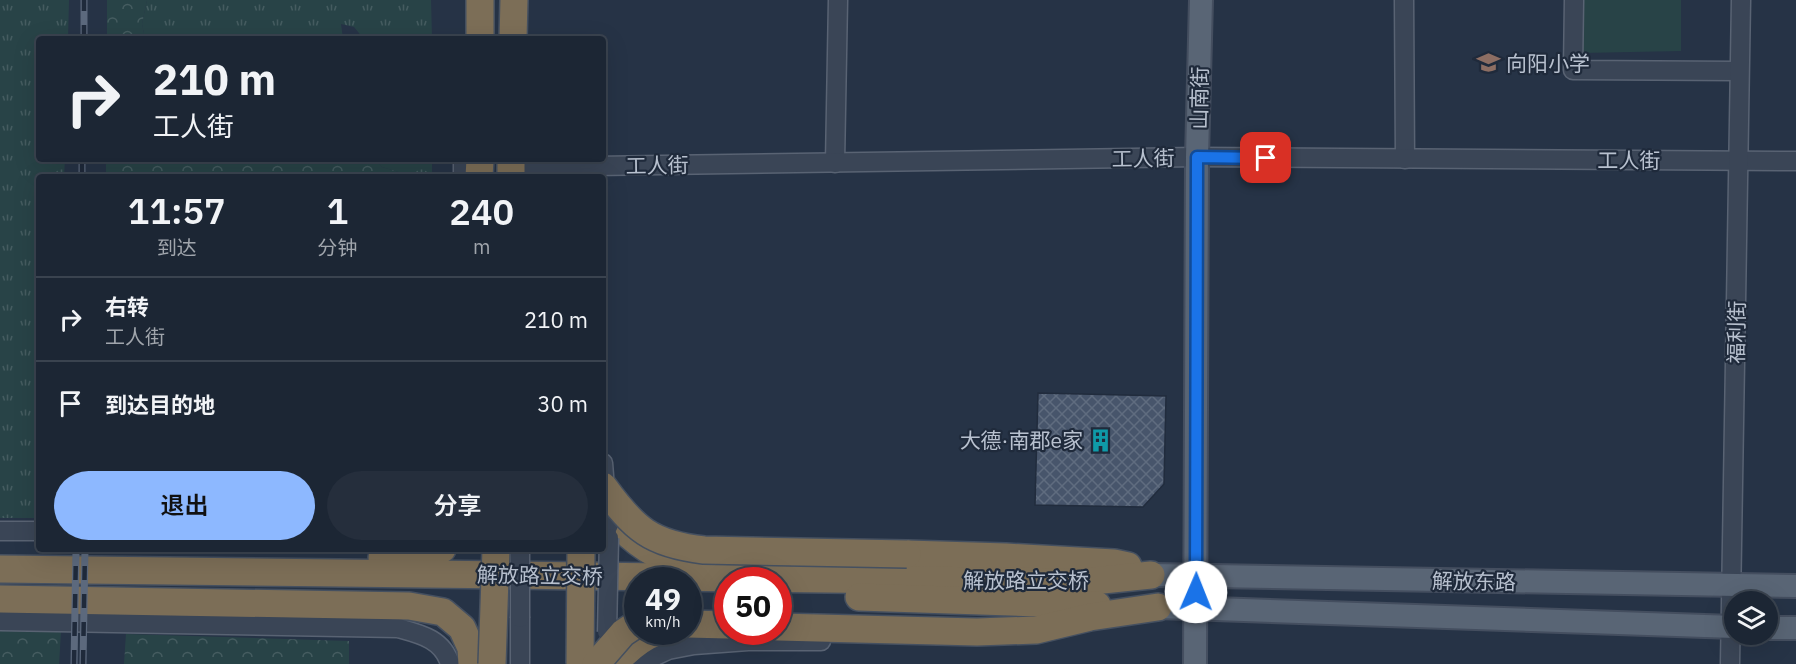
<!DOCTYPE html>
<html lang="zh">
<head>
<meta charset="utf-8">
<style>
	:root { --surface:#1c2634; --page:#252e3c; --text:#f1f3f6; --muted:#a0a5ac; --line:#3a434f; --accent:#8db8ff }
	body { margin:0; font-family:"IBM Plex Sans","Noto Sans SC",sans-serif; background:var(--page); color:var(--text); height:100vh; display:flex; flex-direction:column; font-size:22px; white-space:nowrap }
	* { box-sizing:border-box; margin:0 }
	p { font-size:20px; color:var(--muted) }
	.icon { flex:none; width:33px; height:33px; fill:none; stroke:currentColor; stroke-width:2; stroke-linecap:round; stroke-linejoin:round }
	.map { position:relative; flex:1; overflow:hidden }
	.sheet { position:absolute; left:36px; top:174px; width:570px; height:378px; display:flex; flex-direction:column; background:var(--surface); border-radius:6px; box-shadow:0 6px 24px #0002,0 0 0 2px var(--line) }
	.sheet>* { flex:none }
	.guide { position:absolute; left:36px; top:36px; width:570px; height:126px; border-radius:6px; box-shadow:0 6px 24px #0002,0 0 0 2px var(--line); background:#1c2634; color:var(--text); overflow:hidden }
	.controls { position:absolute; left:1724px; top:591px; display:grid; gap:12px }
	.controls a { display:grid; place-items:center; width:54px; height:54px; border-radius:50%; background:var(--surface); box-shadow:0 6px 24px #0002,0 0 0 2px var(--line); font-size:30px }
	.speed { position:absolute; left:624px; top:567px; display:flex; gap:12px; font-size:30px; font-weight:700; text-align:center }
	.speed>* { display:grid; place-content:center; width:78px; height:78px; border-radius:50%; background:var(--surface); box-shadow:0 6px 24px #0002,0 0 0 2px var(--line); line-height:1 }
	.speed small { font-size:15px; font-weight:400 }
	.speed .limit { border:9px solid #d22; background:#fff; color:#111 }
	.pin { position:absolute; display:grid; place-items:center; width:51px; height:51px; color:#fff; margin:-26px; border-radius:12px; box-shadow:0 3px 9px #0006 }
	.me { position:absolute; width:66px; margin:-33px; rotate:1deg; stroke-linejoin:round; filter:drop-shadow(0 0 4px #0008) }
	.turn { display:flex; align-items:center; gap:21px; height:126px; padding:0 18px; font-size:27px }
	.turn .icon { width:78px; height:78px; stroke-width:2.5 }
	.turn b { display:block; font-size:42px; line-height:51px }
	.eta { display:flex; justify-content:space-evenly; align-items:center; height:102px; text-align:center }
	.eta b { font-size:36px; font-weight:600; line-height:42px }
	.action { display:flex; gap:12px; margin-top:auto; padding:12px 18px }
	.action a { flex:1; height:69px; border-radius:36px; background:var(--accent); color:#111; font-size:24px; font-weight:600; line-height:69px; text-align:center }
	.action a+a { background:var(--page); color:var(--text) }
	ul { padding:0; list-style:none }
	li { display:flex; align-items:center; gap:18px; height:84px; padding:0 18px; border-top:2px solid var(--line) }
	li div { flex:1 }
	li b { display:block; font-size:22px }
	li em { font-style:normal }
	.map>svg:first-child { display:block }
	.grass { fill:url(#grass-tufts) }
	.forest { fill:url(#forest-crowns) }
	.green { fill:#284347 }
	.building { fill:url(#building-cross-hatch); stroke:#212c3d; stroke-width:1.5 }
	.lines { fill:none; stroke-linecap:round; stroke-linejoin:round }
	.minor-casing { stroke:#596373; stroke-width:21 }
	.major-casing { stroke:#444e5f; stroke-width:26 }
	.highway-casing { stroke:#455060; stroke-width:30 }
	.minor { stroke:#3a4556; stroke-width:18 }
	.major { stroke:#596575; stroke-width:22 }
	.highway { stroke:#7c6e57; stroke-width:27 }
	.rail-casing { stroke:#5c697d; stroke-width:7 }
	.rail { stroke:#1f2a3b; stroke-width:4.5; stroke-dasharray:14; stroke-linecap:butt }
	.minor-bridge-casing { stroke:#596373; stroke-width:21; stroke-linecap:butt }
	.highway-bridge-casing { stroke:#455060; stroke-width:30; stroke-linecap:butt }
	.minor-bridge { stroke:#3a4556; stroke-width:18 }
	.highway-bridge { stroke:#7c6e57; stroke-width:27 }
	.route-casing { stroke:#114b97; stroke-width:15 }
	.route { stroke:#1a73e8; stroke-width:10 }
	.labels { text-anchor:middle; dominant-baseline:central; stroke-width:4.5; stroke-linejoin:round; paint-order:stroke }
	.poi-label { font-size:21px; fill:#b8c1cf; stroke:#1f2a3b; text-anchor:start }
	.street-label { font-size:21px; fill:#b8c1cf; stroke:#1f2a3b }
</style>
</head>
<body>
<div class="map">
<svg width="1796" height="664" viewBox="0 0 1796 664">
	<defs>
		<pattern id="grass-tufts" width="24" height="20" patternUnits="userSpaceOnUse" patternTransform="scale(1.5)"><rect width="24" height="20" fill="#284347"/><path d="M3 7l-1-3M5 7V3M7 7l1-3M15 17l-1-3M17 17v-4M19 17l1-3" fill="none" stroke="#455c60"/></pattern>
		<pattern id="forest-crowns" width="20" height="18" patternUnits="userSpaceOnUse" patternTransform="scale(1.5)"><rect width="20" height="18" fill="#284347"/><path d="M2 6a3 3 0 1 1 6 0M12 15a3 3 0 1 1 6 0" fill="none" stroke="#455c60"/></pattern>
		<pattern id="building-cross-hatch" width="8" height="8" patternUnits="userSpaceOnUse" patternTransform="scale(1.5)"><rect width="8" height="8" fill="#47556b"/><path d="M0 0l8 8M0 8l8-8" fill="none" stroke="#5f6c7f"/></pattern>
	</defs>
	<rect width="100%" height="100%" fill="#263346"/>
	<g class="grass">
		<path d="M 0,0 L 69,0 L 68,39 L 39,39 L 39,159 L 65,159 L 64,177 L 39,177 L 39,518 L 0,518 Z"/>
		<path d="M 147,0 L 431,0 L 432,39 L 364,39 L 354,27 L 341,24 L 343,39 L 145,39 L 142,24 Z"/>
		<path d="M 375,159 L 432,159 L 432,177 L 415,177 L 382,167 Z"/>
	</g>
	<g class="forest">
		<path d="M 107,0 L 147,0 L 142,24 L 145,39 L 107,39 Z"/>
		<path d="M 106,159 L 375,159 L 382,167 L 415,177 L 106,177 Z"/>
		<path d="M 0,630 L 61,631 L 59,664 L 0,664 Z"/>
		<path d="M 126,634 L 349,641 L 349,664 L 124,664 Z"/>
	</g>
	<path class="green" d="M 1582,0 L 1681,0 L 1681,51 L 1582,53 Z"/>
	<path class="building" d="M 1038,393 L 1166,396 L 1164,484 L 1143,507 L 1035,505 Z"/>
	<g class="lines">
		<defs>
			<g id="minor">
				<path d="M 1404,0 L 1405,159"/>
				<path d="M 1574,0 L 1573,70 L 1739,71"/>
				<path d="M 835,163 L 838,0"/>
				<path d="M 527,167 L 1197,157 L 1796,161"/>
				<path d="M 463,177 L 463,159"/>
				<path d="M 603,463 L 609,538"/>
				<path d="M 0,531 L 39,531"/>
				<path d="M 0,621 L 398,628 C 420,634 443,639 450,664"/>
				<path d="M 520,664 L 520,618"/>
				<path d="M 638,664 L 668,650 L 694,645 L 748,641 L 821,641"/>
				<path d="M 1730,664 L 1741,0"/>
			</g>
			<g id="major">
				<path d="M 1151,575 L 1796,586"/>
				<path d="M 1158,607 L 1734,627"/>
				<path d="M 1767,628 L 1796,628"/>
				<path d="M 1195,664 L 1197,157 L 1201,0"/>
			</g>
			<g id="highway">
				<path d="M 480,39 L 480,0"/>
				<path d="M 513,39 L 514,0"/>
				<path d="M 479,177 L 480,159"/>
				<path d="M 511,177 L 511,159"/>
				<path d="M 629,535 C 653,556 670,562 701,565"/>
				<path d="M 907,554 L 1006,557 L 1114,563 L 1128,566"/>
				<path d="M 382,558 L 430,554 L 442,549"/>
				<path d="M 0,569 L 1083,582 L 1151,575"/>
				<path d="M 859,597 L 1097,605"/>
				<path d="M 0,599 L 409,606 L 443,612 L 462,628 L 471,648 L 472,664"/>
				<path d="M 688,624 L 728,625"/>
				<path d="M 778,627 L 977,632 L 1036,630 L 1090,617 L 1158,607"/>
				<path d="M 614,664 C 626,651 640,638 657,632"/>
			</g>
		</defs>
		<use href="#minor" class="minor-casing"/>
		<use href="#major" class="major-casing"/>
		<use href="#highway" class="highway-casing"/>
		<use href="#minor" class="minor"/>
		<use href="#major" class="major"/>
		<use href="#highway" class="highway"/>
		<defs>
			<g id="rail">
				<path d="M 84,39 L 84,0"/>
				<path d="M 82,177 L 82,159"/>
				<path d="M 74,664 L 76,549"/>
				<path d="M 83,664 L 85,549"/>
			</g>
		</defs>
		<use href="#rail" class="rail-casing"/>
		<use href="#rail" class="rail"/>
		<defs>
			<g id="minor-bridge">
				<path d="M 520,618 L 520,549"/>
				<path d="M 607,632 L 609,538"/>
			</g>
			<g id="highway-bridge">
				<path d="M 603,486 C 634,529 651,544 704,550 L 907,554"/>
				<path d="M 492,664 L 496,549"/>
				<path d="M 580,664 L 581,549"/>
				<path d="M 596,664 L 623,633 L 638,623"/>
			</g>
		</defs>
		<use href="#minor-bridge" class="minor-bridge-casing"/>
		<use href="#highway-bridge" class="highway-bridge-casing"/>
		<use href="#minor-bridge" class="minor-bridge"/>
		<use href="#highway-bridge" class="highway-bridge"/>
	</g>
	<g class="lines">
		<defs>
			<path id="route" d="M 1196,592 L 1197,157 L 1266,158"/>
		</defs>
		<use href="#route" class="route-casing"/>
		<use href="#route" class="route"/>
	</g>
	<defs>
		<symbol id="school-bare" viewBox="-9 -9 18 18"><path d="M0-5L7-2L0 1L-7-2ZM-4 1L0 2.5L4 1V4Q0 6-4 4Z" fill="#8d6e63" stroke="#1f2a3b" stroke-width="2.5" paint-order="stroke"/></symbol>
		<symbol id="building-bare" viewBox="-9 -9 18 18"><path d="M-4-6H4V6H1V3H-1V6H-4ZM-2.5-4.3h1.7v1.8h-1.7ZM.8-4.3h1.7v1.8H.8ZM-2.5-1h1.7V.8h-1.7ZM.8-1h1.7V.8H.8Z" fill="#0f9aa8" stroke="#1f2a3b" stroke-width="2.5" paint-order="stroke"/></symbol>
	</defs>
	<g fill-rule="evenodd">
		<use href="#school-bare" x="1472" y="46" width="33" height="33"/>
		<use href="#building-bare" x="1084" y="424" width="33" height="33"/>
	</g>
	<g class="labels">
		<g class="poi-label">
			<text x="1506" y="63">向阳小学</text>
			<text x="1083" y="440" text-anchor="end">大德·南郡e家</text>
		</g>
		<g class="street-label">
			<text transform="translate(1199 98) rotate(-89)">山南街</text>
			<text transform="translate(1143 158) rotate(-1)">工人街</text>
			<text x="1629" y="160">工人街</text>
			<text transform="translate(657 165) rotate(-1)">工人街</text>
			<text transform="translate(1736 332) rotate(-89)">福利街</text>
			<text transform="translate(540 575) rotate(1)">解放路立交桥</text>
			<text x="1026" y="580">解放路立交桥</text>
			<text transform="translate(1474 581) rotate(1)">解放东路</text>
		</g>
	</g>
</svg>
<div class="controls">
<a><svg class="icon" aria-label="layers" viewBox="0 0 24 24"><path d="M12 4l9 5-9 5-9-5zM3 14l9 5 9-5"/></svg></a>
</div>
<div class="speed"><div>49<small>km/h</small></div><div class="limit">50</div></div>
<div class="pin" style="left:1266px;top:158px;background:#d93025"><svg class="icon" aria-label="arrive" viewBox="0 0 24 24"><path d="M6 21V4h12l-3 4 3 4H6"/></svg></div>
<svg class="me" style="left:1196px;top:592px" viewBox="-20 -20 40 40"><circle r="19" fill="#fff"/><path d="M0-13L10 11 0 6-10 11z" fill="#1a73e8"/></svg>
<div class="guide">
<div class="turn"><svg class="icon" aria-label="right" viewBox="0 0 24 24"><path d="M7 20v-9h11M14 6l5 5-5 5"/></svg><div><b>210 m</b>工人街</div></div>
</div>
<section class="sheet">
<div class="eta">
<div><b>11:57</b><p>到达</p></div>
<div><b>1</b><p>分钟</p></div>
<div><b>240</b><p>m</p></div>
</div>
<ul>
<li><svg class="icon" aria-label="right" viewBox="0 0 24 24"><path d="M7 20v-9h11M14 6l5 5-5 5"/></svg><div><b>右转</b><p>工人街</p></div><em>210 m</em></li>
<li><svg class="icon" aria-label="arrive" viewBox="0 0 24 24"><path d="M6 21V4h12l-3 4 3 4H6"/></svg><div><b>到达目的地</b></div><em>30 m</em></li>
</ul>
<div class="action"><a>退出</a><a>分享</a></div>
</section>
</div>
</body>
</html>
